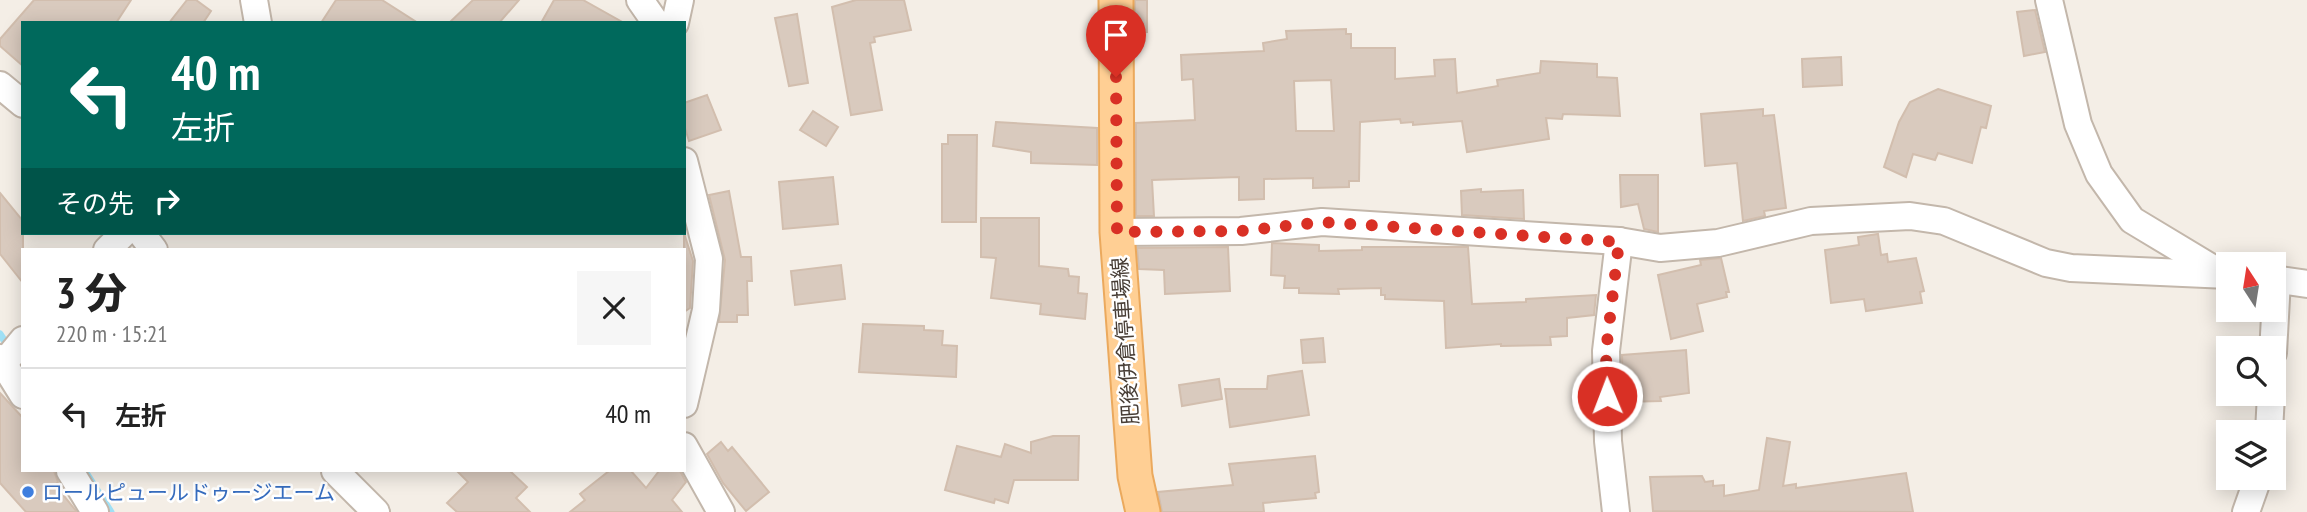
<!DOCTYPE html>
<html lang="ja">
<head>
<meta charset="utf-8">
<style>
	:root { --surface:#fff; --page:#f6f6f6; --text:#222; --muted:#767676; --line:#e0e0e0 }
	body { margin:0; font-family:"PT Sans Narrow","Noto Sans JP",sans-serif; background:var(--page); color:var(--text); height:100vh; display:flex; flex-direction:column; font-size:26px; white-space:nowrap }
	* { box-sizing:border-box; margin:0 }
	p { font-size:23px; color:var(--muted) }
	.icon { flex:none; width:38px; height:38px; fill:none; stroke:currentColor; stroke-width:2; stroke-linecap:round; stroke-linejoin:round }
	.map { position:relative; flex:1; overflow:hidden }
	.sheet { position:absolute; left:21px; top:248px; width:665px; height:224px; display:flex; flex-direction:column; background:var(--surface); border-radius:0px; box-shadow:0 4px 18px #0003 }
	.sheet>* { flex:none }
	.guide { position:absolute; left:21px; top:21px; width:665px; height:214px; border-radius:0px; box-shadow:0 4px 18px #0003; background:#00695c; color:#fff; overflow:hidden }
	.needle { width:46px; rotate:348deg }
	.controls { position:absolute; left:2216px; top:252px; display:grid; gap:14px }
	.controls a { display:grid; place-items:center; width:70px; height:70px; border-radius:0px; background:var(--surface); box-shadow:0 4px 18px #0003; font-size:35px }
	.pin { position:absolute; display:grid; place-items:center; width:60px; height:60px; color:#fff; margin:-72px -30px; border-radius:50% 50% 50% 0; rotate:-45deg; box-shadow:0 0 7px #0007 }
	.pin .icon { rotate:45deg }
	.me { position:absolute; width:77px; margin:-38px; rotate:359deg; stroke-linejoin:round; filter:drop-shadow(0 0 5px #0008) }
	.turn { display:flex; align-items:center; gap:24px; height:147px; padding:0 35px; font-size:32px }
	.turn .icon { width:91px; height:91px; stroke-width:2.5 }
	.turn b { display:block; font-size:49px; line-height:60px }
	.then { display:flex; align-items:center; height:66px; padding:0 35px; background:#0003; gap:14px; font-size:26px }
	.round { display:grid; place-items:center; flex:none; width:74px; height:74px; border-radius:0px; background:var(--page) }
	.summary { display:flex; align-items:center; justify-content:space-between; height:119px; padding:0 35px }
	h1 { font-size:42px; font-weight:800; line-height:52px }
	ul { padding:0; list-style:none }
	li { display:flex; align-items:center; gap:21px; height:91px; padding:0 35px; border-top:2px solid var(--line) }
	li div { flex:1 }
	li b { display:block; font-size:26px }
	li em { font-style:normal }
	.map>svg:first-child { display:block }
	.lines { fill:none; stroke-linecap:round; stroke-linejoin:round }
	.stream { stroke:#9fe0f5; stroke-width:7 }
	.building { fill:#d9cabe; stroke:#d2beae; stroke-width:2; fill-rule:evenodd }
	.minor-casing { stroke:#c3b7ab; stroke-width:30 }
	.major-casing { stroke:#eba95d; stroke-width:37 }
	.minor { stroke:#fff; stroke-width:26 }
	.major { stroke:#ffcf94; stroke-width:33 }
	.route { stroke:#d93025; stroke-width:12; stroke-dasharray:0 21.6 }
	.shop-dot { fill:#3f7fe0; stroke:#fff; stroke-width:2.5 }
	.labels { text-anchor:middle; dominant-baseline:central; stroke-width:5; stroke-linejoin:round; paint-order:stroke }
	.street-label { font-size:21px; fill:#473d35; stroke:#fff }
	.shop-label { font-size:21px; fill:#366cbe; stroke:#fff; text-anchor:start }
</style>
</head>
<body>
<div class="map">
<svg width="2307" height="512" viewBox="0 0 2307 512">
	<rect width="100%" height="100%" fill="#f4eee6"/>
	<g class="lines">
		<g class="stream">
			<path d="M 0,334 L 9,348"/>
			<path d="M 85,471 L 111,512"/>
		</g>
	</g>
	<g class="building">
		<path d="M 34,0 L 131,0 L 116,23 L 23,23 L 23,66 L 0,46 L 0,39 Z"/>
		<path d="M 187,0 L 196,0 L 211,11 L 203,23 L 169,23 Z"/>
		<path d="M 336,0 L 382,0 L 418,23 L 321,23 Z"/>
		<path d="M 473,0 L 519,0 L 499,23 L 449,23 Z"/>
		<path d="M 554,0 L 583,0 L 624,23 L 541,23 Z"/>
		<path d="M 856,0 L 904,0 L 911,30 L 874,37 L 875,42 L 870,43 L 882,110 L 851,115 L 832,7 Z"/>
		<path d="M 1135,0 L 1147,0 L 1147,32 L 1135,33 Z"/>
		<path d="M 2035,10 L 2045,52 L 2024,56 L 2017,12 Z"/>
		<path d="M 797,14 L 808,83 L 789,86 L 775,18 Z"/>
		<path d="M 1346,29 L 1346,34 L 1351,34 L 1351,48 L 1395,48 L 1395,79 L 1435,76 L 1434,60 L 1455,59 L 1457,93 L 1498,86 L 1497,80 L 1540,73 L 1541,61 L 1597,64 L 1597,77 L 1617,78 L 1620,116 L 1563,114 L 1562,119 L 1546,118 L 1549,139 L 1467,152 L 1462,121 L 1413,125 L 1413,122 L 1401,123 L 1400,119 L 1360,122 L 1359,181 L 1349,181 L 1349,187 L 1313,188 L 1313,178 L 1264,179 L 1264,199 L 1239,200 L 1239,177 L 1152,180 L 1154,216 L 1136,216 L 1136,123 L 1195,120 L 1193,79 L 1182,80 L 1181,55 L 1264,51 L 1263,43 L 1287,39 L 1286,31 ZM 1331,80 L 1334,131 L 1296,131 L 1294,81 Z"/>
		<path d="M 1841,57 L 1842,85 L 1803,87 L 1802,59 Z"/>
		<path d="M 1938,89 L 1991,106 L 1986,128 L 1981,127 L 1972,163 L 1938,153 L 1935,160 L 1913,154 L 1906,177 L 1884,167 L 1899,122 L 1910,102 Z"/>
		<path d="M 707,95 L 721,130 L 689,141 L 684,125 L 684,103 Z"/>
		<path d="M 1763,109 L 1763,116 L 1774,115 L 1786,208 L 1764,211 L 1765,216 L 1743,221 L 1737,163 L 1705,166 L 1701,114 Z"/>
		<path d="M 813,111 L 838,127 L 826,146 L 800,130 Z"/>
		<path d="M 996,122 L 1097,128 L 1097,165 L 1031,163 L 1031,152 L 993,146 Z"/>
		<path d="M 948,135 L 977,135 L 976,222 L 942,222 L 942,144 L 948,144 Z"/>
		<path d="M 1620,175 L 1658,175 L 1658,232 L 1644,229 L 1638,204 L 1621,207 Z"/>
		<path d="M 833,177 L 838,224 L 783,229 L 779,182 Z"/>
		<path d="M 1481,189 L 1481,192 L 1523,190 L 1524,219 L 1462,215 L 1461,191 Z"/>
		<path d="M 729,191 L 741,257 L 751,257 L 752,281 L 747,281 L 748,315 L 737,315 L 737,322 L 719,322 L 725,260 L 709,195 Z"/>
		<path d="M 0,193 L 23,221 L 23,283 L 0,254 Z"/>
		<path d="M 981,218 L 1039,218 L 1039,266 L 1068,269 L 1069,276 L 1079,277 L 1078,293 L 1087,294 L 1085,319 L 1040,314 L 1041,304 L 991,298 L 996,258 L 981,257 Z"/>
		<path d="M 684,233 L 693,261 L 690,308 L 684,312 Z"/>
		<path d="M 1878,234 L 1881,255 L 1887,254 L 1888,262 L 1916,258 L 1924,291 L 1920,292 L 1922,303 L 1866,311 L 1864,299 L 1831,303 L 1825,250 L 1859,245 L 1858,237 Z"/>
		<path d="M 1272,243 L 1319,245 L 1319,251 L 1362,250 L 1362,247 L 1468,247 L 1472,304 L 1526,302 L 1526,299 L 1596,295 L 1594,315 L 1567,318 L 1567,336 L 1550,337 L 1551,345 L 1501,346 L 1501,344 L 1446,348 L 1444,301 L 1385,299 L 1385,295 L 1381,295 L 1381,288 L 1338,289 L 1339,294 L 1299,293 L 1299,288 L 1284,288 L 1285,276 L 1271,275 Z"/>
		<path d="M 1228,247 L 1230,291 L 1165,294 L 1164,270 L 1139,269 L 1137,248 Z"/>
		<path d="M 1721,258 L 1729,292 L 1726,292 L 1727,297 L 1697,304 L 1703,331 L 1671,339 L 1658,275 L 1701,265 L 1700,260 Z"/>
		<path d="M 841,265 L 845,299 L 795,305 L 791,271 Z"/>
		<path d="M 863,324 L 924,326 L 924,330 L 943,331 L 942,345 L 957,346 L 956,377 L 859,372 Z"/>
		<path d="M 1323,338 L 1325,362 L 1303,363 L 1301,340 Z"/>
		<path d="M 1686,350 L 1689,393 L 1660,397 L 1661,401 L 1623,402 L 1622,355 Z"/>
		<path d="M 1302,371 L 1309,415 L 1230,427 L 1225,389 L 1267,389 L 1268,376 Z"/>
		<path d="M 1219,379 L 1222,399 L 1182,406 L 1179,385 Z"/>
		<path d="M 0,393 L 23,418 L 23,471 L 54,471 L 58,482 L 55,485 L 77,512 L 26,512 L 0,483 Z"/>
		<path d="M 1053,436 L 1079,436 L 1078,480 L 1014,480 L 1008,503 L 995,499 L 994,503 L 945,490 L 957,446 L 1001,457 L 1005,444 L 1031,453 L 1031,442 Z"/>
		<path d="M 1767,438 L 1790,442 L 1783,486 L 1796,484 L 1796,488 L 1906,473 L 1913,512 L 1653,511 L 1650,477 L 1702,476 L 1705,482 L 1713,481 L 1713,486 L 1724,485 L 1724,496 L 1759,490 Z"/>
		<path d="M 721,442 L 728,451 L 732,447 L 769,492 L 746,511 L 723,483 L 707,454 Z"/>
		<path d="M 1315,456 L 1319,492 L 1315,493 L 1316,498 L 1263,503 L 1264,512 L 1162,512 L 1158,492 L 1233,485 L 1229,464 Z"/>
		<path d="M 457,471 L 510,471 L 527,487 L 516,498 L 530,512 L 457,512 L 447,503 L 468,482 Z"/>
		<path d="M 609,471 L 631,471 L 646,488 L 659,471 L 680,471 L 686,482 L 672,500 L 682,512 L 570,512 L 585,500 L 580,494 Z"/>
	</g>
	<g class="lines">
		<defs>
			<g id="minor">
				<path d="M 254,0 L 258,23"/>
				<path d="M 640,0 L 656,23"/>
				<path d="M 2049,0 L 2078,124 L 2099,174 L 2132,220 L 2220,273"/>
				<path d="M 675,23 L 680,0"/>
				<path d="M 0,85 L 23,104"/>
				<path d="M 684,161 L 709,259 L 706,310 L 684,404"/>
				<path d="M 1117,232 L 1241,231 L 1322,222 L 1619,241 L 1660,248 L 1718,243 L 1811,221 L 1910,216 L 1944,221 L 2046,263 L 2071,268 L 2228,275"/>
				<path d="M 141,233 L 154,250"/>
				<path d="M 107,250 L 124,233"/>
				<path d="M 2273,279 L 2307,284"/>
				<path d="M 2273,353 L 2277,280"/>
				<path d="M 0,358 L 23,395"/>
				<path d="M 0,368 L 23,340"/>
				<path d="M 2269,432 L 2271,394"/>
				<path d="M 684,446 L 721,512"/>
				<path d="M 70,471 L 95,512"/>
				<path d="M 335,471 L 376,512"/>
				<path d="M 1616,512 L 1608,441 L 1606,351 L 1619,241"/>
				<path d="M 2246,512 L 2258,478"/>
			</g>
			<path id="major" d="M 1116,0 L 1117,232 L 1135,476 L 1143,512"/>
		</defs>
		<use href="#minor" class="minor-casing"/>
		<use href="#major" class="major-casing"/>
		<use href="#minor" class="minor"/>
		<use href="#major" class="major"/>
	</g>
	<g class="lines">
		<path class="route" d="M 1116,77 L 1117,232 L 1241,231 L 1322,222 L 1619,242 L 1606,351 L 1607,396"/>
	</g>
	<circle class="shop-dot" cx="28" cy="492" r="7"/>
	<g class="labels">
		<g class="street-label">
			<text transform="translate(1125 341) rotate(-94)">肥後伊倉停車場線</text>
		</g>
		<g class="shop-label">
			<text x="42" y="492">ロールピュールドゥージエーム</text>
		</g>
	</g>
</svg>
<div class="controls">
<a><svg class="needle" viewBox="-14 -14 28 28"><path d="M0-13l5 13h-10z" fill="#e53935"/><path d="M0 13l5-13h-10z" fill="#767676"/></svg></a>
<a><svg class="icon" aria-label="search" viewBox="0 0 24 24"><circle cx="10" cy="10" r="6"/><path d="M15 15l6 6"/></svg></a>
<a><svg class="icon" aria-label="layers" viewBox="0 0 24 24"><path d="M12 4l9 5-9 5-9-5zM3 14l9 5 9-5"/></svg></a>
</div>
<div class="pin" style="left:1116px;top:77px;background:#d93025"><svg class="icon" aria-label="arrive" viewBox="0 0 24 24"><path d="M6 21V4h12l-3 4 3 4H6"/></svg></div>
<svg class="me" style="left:1607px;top:396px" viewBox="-20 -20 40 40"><circle r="17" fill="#d93025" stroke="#fff" stroke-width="3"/><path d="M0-11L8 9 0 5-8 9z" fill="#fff"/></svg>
<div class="guide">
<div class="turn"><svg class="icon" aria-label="left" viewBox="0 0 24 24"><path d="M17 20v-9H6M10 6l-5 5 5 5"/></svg><div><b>40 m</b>左折</div></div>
<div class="then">その先<svg class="icon" aria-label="right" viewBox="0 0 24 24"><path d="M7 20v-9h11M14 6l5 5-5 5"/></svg></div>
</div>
<section class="sheet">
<div class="summary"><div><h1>3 分</h1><p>220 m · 15:21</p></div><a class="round"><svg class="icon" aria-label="close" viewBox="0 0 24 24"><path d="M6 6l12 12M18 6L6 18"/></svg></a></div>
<ul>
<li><svg class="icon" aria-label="left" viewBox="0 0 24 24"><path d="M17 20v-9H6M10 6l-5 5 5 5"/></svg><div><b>左折</b></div><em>40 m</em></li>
</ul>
</section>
</div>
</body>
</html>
